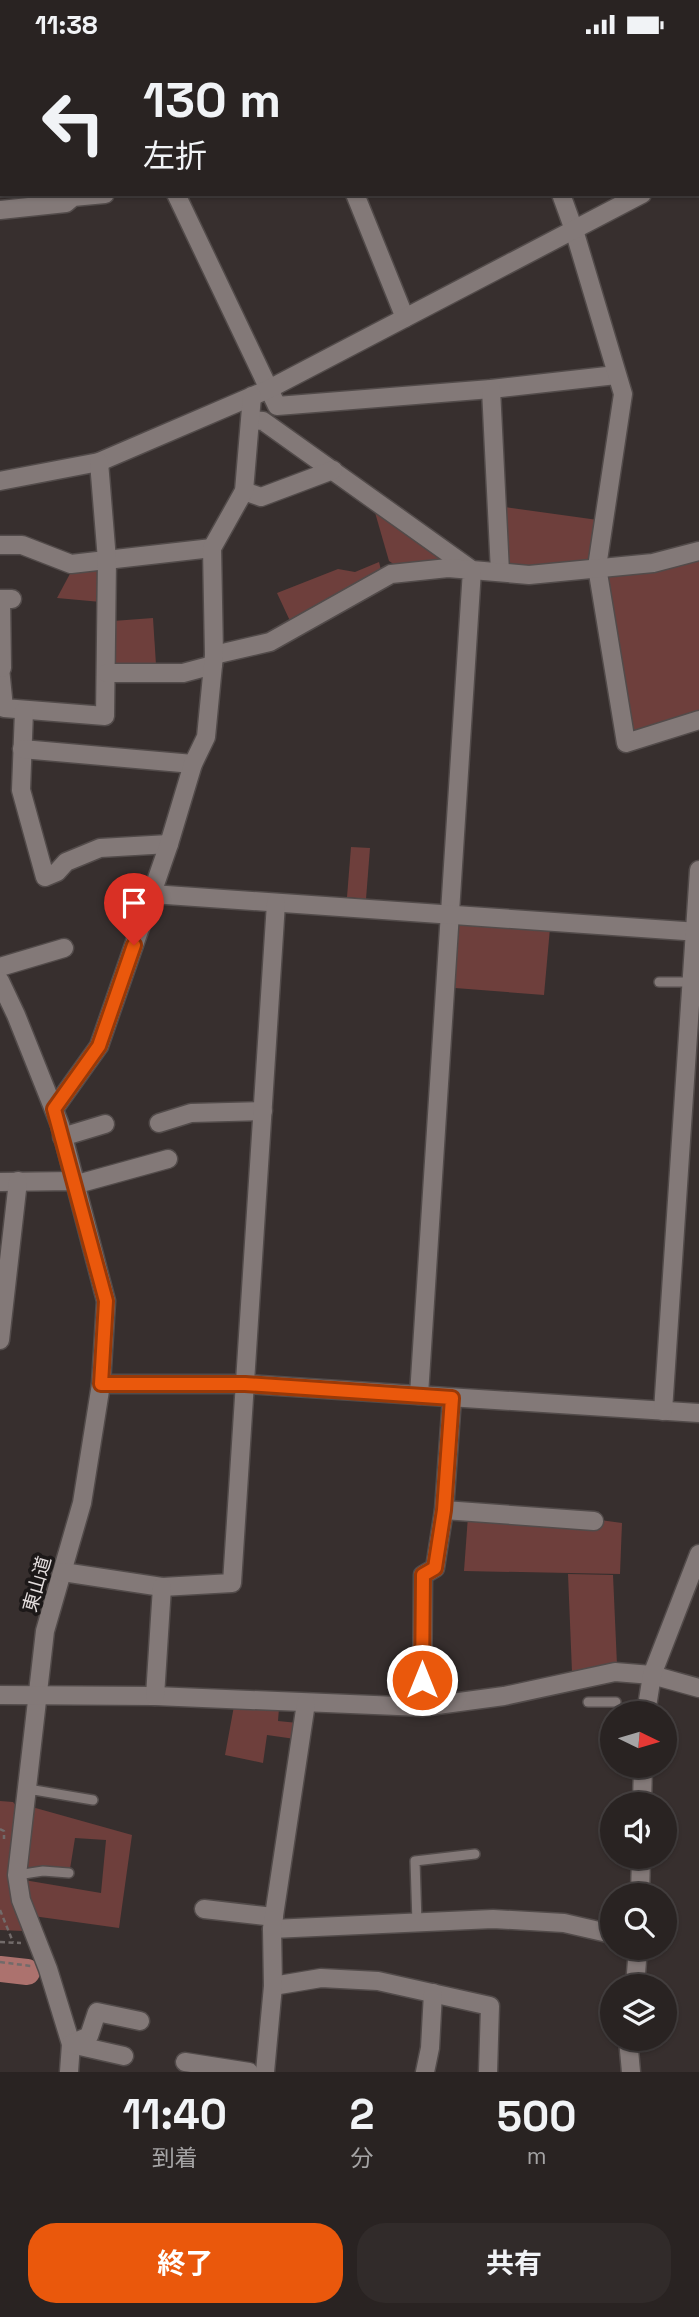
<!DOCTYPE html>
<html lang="ja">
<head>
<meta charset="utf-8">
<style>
	:root { --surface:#292322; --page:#312b2a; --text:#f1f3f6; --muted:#a5a4a5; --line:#454040; --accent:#ea580c }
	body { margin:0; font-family:"Space Grotesk","Noto Sans JP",sans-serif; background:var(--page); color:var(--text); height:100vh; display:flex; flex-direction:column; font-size:26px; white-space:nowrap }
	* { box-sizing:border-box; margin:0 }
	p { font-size:23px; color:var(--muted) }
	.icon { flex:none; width:38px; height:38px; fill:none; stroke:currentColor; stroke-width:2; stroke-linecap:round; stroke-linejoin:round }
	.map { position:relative; height:2023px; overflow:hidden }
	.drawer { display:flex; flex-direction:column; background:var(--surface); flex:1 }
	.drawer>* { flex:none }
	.guide { position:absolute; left:0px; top:0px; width:700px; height:147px; box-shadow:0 2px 5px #0004,0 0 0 2px var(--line); background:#292322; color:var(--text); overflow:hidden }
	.needle { width:46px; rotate:95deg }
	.tools { position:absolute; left:600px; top:1652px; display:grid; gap:14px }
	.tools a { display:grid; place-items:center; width:77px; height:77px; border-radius:50%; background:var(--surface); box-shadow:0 2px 5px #0004,0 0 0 2px var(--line); font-size:35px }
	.pin { position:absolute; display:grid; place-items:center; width:60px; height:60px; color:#fff; margin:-72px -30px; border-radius:50% 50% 50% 0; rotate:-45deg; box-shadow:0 0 7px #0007 }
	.pin .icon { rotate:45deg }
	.me { position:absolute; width:77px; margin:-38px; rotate:0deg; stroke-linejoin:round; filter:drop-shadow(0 0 5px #0008) }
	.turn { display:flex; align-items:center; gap:24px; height:147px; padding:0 28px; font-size:32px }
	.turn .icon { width:91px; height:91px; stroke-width:2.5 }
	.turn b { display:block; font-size:49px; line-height:60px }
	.eta { display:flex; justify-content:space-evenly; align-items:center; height:119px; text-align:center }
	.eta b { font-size:42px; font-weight:700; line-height:49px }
	.button { display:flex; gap:14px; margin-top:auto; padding:14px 28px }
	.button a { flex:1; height:80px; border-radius:28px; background:var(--accent); color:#fff; font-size:28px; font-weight:700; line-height:80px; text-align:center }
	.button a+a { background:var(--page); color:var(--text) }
	.status { display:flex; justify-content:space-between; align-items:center; height:49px; padding:0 35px; background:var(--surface); direction:ltr }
	.status svg { height:19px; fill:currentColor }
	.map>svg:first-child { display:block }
	.green { fill:#6e3f3c }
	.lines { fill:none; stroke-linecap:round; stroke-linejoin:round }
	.river { stroke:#ac726e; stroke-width:26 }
	.service-casing { stroke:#524b4a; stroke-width:12 }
	.minor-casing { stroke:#524b4a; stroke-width:21 }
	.path { stroke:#726b6a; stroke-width:2.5; stroke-dasharray:5 3.5; stroke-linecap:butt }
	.service { stroke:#837978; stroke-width:9 }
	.minor { stroke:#837978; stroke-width:18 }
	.route-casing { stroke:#983908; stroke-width:18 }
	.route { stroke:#ea580c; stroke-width:12 }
	.labels { text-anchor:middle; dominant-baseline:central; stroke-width:7; stroke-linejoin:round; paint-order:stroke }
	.street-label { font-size:19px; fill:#e4dede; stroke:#1c1818 }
</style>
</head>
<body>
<div class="status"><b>11:38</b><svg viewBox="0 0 49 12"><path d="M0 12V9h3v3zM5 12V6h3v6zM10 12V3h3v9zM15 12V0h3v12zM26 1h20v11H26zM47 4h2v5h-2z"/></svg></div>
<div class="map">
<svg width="699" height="2023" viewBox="0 0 699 2023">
	<rect width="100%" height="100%" fill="#372f2e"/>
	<g class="green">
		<path d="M 497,457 L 598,471 L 590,511 L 585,516 L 503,520 Z"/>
		<path d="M 374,460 L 440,504 L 439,515 L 398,518 L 389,512 Z"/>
		<path d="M 699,510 L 699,663 L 639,687 L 631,685 L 604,529 L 610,526 Z"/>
		<path d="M 379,513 L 382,525 L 291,574 L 277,544 L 338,520 L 355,523 Z"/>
		<path d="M 98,517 L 102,523 L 101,553 L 57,549 L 72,521 Z"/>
		<path d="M 153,569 L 156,616 L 112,614 L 113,572 Z"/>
		<path d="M 351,798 L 370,799 L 366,850 L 347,848 Z"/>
		<path d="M 459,871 L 550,879 L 544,946 L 455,939 Z"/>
		<path d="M 468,1467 L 600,1471 L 622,1474 L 620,1525 L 464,1522 Z"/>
		<path d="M 568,1525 L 613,1526 L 617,1616 L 572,1623 Z"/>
		<path d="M 234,1657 L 279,1659 L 278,1672 L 298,1674 L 295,1690 L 267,1686 L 263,1714 L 225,1706 Z"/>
		<path d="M 0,1752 L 13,1753 L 17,1758 L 11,1835 L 23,1882 L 0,1881 Z"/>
		<path d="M 32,1758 L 132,1786 L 119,1879 L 33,1867 L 24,1831 L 101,1844 L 106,1791 L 75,1789 L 70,1820 L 23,1818 Z"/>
	</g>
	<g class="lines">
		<path class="river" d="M 0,1920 L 27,1923"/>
		<defs>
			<g id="service">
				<path d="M 659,933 L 692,933"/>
				<path d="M 588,1653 L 616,1653"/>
				<path d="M 28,1746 L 34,1741 L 93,1751"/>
				<path d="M 17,1826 L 43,1822 L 69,1824"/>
				<path d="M 417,1874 L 415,1812 L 475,1805"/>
			</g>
			<g id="minor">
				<path d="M 149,0 L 149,2"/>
				<path d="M 296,0 L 297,2"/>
				<path d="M 508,0 L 508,2"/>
				<path d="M 385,2 L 390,0"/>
				<path d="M 698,36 L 699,36"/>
				<path d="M 0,38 L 2,37"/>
				<path d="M 698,116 L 699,115"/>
				<path d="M 176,145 L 277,357 L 491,340 L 616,326"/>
				<path d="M 355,145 L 405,269"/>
				<path d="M 561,145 L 574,181 L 623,345 L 597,518 L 626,694 L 699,671"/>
				<path d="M 0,161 L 66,154 L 73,148 L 105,145"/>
				<path d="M 491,340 L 500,523"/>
				<path d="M 251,371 L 263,372 L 472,521 L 529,526 L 653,514 L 699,502"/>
				<path d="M 0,432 L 99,413 L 269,340 L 642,145"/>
				<path d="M 244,442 L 261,448 L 333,421"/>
				<path d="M 0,496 L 22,496 L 71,515 L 212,499"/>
				<path d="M 214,606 L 270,593 L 391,525 L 448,519 L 472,521 L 419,1346"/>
				<path d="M 0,619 L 4,659 L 105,667 L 107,511 L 99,413"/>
				<path d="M 2,619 L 1,550 L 12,550"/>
				<path d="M 107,624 L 183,624 L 213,616"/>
				<path d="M 24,662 L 21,741 L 45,828 L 57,823 L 66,813 L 100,799 L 169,795"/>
				<path d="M 22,700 L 193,715"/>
				<path d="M 152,845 L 699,883"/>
				<path d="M 0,918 L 64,899"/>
				<path d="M 0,932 L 16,966 L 60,1076 L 106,1252 L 101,1335 L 82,1454 L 45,1582 L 17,1826 L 21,1851 L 48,1920 L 71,1995 L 69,2023"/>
				<path d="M 54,1060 L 99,997 L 169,795 L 193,715 L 206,688 L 214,606 L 212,499 L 244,442 L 252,347"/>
				<path d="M 159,1074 L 191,1064 L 263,1062"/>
				<path d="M 62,1088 L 105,1075"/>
				<path d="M 0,1133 L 73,1132 L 81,1134 L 168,1110"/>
				<path d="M 0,1291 L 18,1132"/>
				<path d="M 101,1335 L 245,1335 L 699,1364"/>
				<path d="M 663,1362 L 699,821"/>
				<path d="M 444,1461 L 594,1472"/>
				<path d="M 63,1523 L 162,1538 L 232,1534 L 276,854"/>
				<path d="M 0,1646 L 155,1647 L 422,1658 L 504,1647 L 615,1623 L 652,1626 L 699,1639"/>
				<path d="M 155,1647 L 162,1538"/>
				<path d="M 422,1658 L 423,1526 L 435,1519 L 444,1461 L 452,1349"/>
				<path d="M 646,1664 L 652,1626 L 699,1505"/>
				<path d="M 642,1755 L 643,1717"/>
				<path d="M 640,1846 L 641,1808"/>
				<path d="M 204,1860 L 274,1868"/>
				<path d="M 272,1880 L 493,1870 L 564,1874 L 612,1885"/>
				<path d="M 273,1937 L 321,1929 L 378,1932 L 490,1957 L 488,2023"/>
				<path d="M 635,1937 L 638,1899"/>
				<path d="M 628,1990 L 631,2023"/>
				<path d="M 124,2007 L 71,1995 L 89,1987 L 97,1963 L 140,1972"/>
				<path d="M 185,2013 L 249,2023"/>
				<path d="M 265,2023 L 273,1937 L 272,1880 L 306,1654"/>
				<path d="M 425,2023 L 430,1999 L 433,1944"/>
			</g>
		</defs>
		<use href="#service" class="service-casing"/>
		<use href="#minor" class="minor-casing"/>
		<g class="path">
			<path d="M 0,1780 L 4,1782 L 4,1790"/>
			<path d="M 0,1861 L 13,1893"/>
			<path d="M 0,1893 L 21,1894"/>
			<path d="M 0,1913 L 31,1917"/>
		</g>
		<use href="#service" class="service"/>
		<use href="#minor" class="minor"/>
	</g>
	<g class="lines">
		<defs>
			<path id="route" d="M 134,896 L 99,997 L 54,1060 L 106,1252 L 101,1335 L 245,1335 L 452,1349 L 444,1461 L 435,1519 L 423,1526 L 422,1631"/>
		</defs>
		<use href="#route" class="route-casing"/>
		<use href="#route" class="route"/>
	</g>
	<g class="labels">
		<g class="street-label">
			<text transform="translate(37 1535) rotate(-74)">東山道</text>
		</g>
	</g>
</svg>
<div class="tools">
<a><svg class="needle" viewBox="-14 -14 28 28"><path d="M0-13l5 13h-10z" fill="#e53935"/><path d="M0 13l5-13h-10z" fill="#a5a4a5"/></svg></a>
<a><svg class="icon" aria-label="sound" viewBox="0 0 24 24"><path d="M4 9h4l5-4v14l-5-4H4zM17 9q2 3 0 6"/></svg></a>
<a><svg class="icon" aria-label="search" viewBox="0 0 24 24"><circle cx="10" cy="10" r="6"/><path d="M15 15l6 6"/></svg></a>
<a><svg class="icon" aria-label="layers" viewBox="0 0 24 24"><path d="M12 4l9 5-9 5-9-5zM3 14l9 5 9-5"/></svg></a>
</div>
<div class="pin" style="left:134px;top:896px;background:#d93025"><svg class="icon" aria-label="arrive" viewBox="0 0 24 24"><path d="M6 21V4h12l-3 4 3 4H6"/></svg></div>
<svg class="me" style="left:422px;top:1631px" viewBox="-20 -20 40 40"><circle r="17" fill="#ea580c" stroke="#fff" stroke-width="3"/><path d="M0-11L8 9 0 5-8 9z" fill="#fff"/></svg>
<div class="guide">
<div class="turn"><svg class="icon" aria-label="left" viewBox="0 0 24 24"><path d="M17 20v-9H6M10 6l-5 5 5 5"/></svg><div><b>130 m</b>左折</div></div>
</div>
</div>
<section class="drawer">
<div class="eta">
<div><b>11:40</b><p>到着</p></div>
<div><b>2</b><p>分</p></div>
<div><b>500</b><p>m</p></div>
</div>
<div class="button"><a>終了</a><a>共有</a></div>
</section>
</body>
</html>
